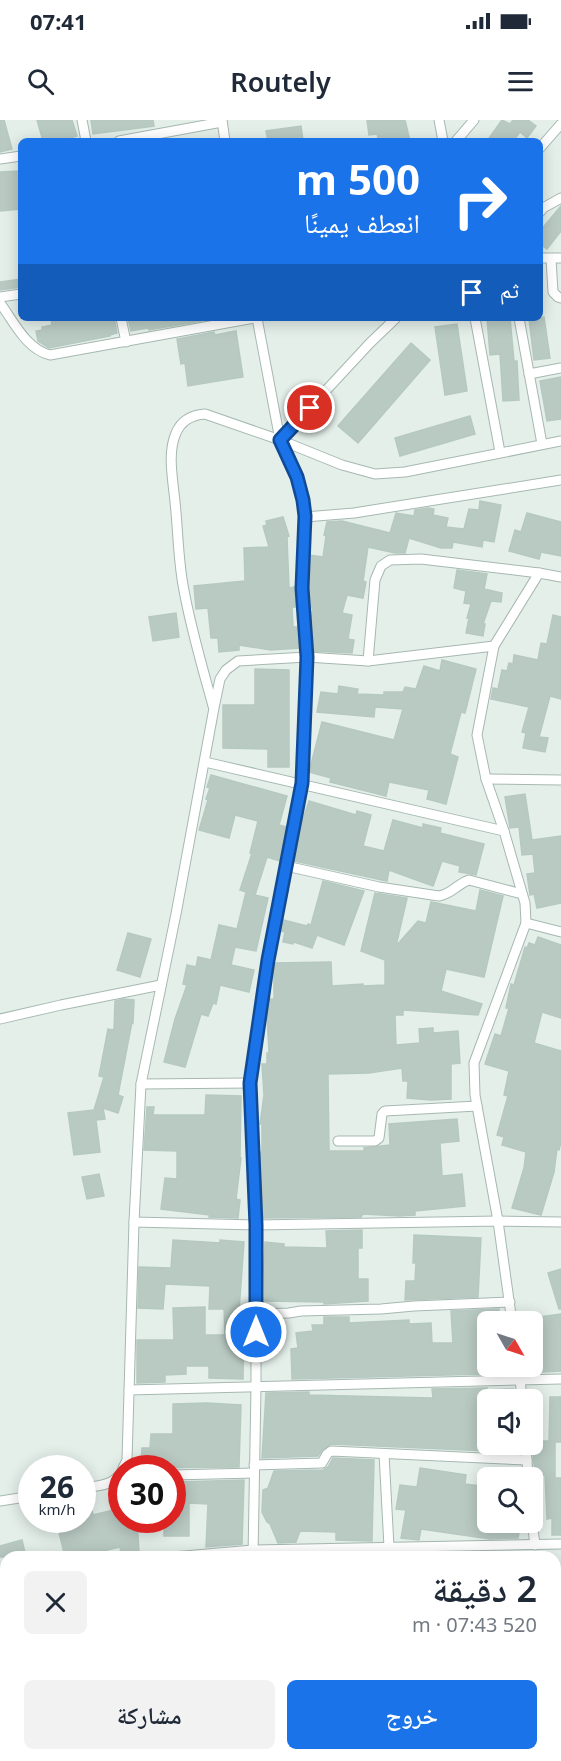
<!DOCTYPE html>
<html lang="ar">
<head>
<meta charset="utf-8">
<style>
	:root { --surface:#fff; --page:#f2f2f3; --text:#1f2937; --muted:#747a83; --accent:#1a73e8 }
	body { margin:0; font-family:"Noto Sans","Noto Naskh Arabic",sans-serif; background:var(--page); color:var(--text); direction:rtl; height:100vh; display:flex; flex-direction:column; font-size:22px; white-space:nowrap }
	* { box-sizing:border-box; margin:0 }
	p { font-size:20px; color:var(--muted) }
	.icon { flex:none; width:33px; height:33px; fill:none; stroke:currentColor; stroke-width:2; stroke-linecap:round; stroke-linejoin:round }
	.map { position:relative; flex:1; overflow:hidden; direction:ltr }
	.side { position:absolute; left:0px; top:1431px; width:561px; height:210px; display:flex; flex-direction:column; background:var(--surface); border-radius:18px 18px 0 0; box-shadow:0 3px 15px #0003; direction:rtl }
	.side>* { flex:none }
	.top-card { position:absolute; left:18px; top:18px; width:525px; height:183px; border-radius:9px; box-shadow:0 3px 15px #0003; direction:rtl; background:#1a73e8; color:#fff; overflow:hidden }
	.needle { width:39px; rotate:129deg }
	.tools { position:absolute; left:477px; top:1191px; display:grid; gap:12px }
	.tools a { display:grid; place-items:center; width:66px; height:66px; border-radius:9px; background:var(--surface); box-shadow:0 3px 15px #0003; font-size:30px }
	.speed { position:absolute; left:18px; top:1335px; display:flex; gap:12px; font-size:30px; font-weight:700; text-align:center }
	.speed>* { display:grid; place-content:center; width:78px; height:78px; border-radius:50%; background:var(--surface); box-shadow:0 3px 15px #0003; line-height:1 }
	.speed small { font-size:15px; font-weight:400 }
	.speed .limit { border:9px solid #d22; background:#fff; color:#111 }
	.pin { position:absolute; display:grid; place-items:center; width:51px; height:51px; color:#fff; margin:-26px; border:3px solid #fff; border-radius:50%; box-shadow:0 2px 6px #0007 }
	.me { position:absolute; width:66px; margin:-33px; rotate:0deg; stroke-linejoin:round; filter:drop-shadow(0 0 4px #0008) }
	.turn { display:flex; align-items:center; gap:21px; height:126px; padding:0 24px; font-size:27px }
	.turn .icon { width:78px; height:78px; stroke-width:2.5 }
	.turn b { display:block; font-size:42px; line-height:51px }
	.then { display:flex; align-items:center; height:57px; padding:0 24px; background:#0003; gap:12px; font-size:22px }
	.round { display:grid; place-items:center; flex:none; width:63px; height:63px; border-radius:9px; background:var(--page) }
	.summary { display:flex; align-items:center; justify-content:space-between; height:102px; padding:0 24px }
	h1 { font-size:36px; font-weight:600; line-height:45px }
	.primary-button { display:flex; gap:12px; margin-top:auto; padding:12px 24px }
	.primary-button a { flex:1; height:69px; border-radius:9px; background:var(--accent); color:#fff; font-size:24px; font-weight:600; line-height:69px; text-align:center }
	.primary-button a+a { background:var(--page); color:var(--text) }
	.status { display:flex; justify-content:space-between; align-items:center; height:42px; padding:0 30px; background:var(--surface); direction:ltr }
	.status svg { height:16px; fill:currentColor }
	header { display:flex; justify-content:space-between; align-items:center; height:78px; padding:0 24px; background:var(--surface); font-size:27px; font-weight:600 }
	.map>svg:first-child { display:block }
	.building { fill:#b9cac3; stroke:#b6c9c1; stroke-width:1.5 }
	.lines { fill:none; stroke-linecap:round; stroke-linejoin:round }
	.street-casing { stroke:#a6b8b1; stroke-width:11 }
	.primary-casing { stroke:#c1cac8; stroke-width:17 }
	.street { stroke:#fff; stroke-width:9 }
	.primary { stroke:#66a796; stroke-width:15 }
	.route-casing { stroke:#114b97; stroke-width:15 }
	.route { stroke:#1a73e8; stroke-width:10 }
</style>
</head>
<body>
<div class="status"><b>07:41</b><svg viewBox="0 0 49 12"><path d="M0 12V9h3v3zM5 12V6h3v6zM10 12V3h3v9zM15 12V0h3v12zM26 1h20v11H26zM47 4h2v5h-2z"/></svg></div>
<header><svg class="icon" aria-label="menu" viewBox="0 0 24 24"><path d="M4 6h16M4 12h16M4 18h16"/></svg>Routely<svg class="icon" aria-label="search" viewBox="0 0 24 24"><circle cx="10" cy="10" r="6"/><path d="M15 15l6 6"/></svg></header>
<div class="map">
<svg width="561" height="1641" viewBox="0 0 561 1641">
	<rect width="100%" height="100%" fill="#e4efea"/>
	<g class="building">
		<path d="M 0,0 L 4,0 L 12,29 L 0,32 Z"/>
		<path d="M 37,0 L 72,0 L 77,16 L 60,21 L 43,21 Z"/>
		<path d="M 91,0 L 153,0 L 154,6 L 93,14 Z"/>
		<path d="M 367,0 L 405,0 L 410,21 L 379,21 L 377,14 L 369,15 Z"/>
		<path d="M 502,0 L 510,4 L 513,0 L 528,0 L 536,6 L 527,18 L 520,12 L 513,21 L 487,21 Z"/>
		<path d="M 301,6 L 303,21 L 268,21 L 266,11 Z"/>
		<path d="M 21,51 L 21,89 L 0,91 L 0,52 Z"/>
		<path d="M 561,86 L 561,111 L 547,129 L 540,124 L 540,111 Z"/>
		<path d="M 21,159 L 21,167 L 0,170 L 0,162 Z"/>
		<path d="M 544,197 L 550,238 L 534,240 L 529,199 Z"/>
		<path d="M 51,198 L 114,198 L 117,213 L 110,215 L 110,216 L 49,228 L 38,221 L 36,211 L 42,210 L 42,207 L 52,205 Z"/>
		<path d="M 128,198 L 212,198 L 212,199 L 149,210 L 148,208 L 131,211 Z"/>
		<path d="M 487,198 L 510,198 L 514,241 L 517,241 L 519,280 L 503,281 L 500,234 L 490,235 Z"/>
		<path d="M 457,204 L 467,271 L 445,275 L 435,207 Z"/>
		<path d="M 236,211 L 243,257 L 188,266 L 185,243 L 181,244 L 177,219 L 214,212 L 215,215 Z"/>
		<path d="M 411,223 L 430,240 L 358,323 L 338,306 Z"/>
		<path d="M 561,257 L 561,299 L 547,301 L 540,261 Z"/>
		<path d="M 470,296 L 475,314 L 400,336 L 395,318 Z"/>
		<path d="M 480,381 L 501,385 L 494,422 L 483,420 L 482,427 L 453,422 L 452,428 L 441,428 L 409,418 L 405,433 L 395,433 L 368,427 L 363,461 L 366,462 L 363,478 L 347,475 L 342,493 L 352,495 L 348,519 L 354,520 L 352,533 L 313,531 L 310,500 L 313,488 L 309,488 L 308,469 L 309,444 L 310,435 L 323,437 L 326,416 L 324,415 L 327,402 L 342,401 L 390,413 L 396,393 L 414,396 L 415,390 L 428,388 L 434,389 L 433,395 L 448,398 L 446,407 L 464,409 L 469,389 L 479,390 Z"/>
		<path d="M 527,393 L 561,402 L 561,436 L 541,432 L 539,439 L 509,431 L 515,410 L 521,412 Z"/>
		<path d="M 283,397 L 289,416 L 287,417 L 289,468 L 294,467 L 296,487 L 292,487 L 293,507 L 298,507 L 299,528 L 271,530 L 239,525 L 239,530 L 219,532 L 218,518 L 211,518 L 208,488 L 196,489 L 194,466 L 245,461 L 244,428 L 269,427 L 263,406 L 267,405 L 266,401 Z"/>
		<path d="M 457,450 L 487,454 L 484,469 L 502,473 L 501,482 L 491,481 L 483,504 L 485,504 L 483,516 L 466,513 L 469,498 L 467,498 L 471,484 L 464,483 L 466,471 L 454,468 Z"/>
		<path d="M 176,493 L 179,517 L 153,521 L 149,497 Z"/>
		<path d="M 553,495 L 561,497 L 561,579 L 550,576 L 539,617 L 548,618 L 545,632 L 523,628 L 526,613 L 522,612 L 529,587 L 491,579 L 493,568 L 498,569 L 502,550 L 507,551 L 509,543 L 513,544 L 514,535 L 538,540 L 541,523 L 547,524 Z"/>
		<path d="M 442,540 L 476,549 L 465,593 L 461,592 L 450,634 L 458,637 L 446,684 L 427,679 L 429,670 L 389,662 L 386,676 L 330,662 L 331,658 L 309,652 L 322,602 L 394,620 L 403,589 L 375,587 L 374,597 L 317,592 L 321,572 L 338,574 L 339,566 L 358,569 L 357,574 L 384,575 L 384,572 L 403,572 L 405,567 L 416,569 L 424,546 L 440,551 Z"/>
		<path d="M 255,549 L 289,550 L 289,647 L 268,647 L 268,629 L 223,628 L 223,585 L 255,585 Z"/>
		<path d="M 211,655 L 287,676 L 279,705 L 287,707 L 280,741 L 267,737 L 255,775 L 268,778 L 256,831 L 235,827 L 231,845 L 254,850 L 249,872 L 220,865 L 216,884 L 213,883 L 208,896 L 201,894 L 185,947 L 164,942 L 175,899 L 187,865 L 183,864 L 187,845 L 196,847 L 198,837 L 211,840 L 219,805 L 237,809 L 246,772 L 240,770 L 252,733 L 250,733 L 258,701 L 235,695 L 229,718 L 199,710 L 208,680 L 206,679 L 210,668 L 207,667 Z"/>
		<path d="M 525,674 L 532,720 L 561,716 L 561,783 L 537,788 L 534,774 L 530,775 L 527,754 L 535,753 L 533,734 L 522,735 L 519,707 L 510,708 L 505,677 Z"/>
		<path d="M 309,681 L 356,695 L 357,691 L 371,695 L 363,726 L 384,731 L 393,700 L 423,708 L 423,704 L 441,708 L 440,713 L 484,724 L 476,755 L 459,752 L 460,746 L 442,741 L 433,766 L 389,750 L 387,761 L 294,741 L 300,708 Z"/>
		<path d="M 323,761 L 364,771 L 344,825 L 317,815 L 312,828 L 294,822 L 293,824 L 283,822 L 285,812 L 280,811 L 283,800 L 307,806 L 308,804 L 311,805 Z"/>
		<path d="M 480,770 L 503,776 L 484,857 L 446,849 L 441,871 L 482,884 L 478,895 L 403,890 L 403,895 L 395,895 L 396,925 L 420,923 L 419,909 L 433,908 L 433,913 L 458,911 L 460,943 L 451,944 L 451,979 L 431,980 L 407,978 L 408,961 L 403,961 L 402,948 L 369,953 L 328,954 L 329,1031 L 364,1031 L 364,1028 L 390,1025 L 389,1004 L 457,999 L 459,1021 L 440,1023 L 442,1056 L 462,1054 L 465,1086 L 415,1091 L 415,1095 L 399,1096 L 363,1094 L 361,1097 L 262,1098 L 260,1044 L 261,1032 L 262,1032 L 262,1004 L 260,1004 L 264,975 L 262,944 L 267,944 L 267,933 L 269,933 L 267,895 L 269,879 L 274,879 L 274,843 L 331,842 L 332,866 L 363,864 L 363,866 L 385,865 L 385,840 L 361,831 L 375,773 L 407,778 L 396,826 L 418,801 L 426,803 L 431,782 L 476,791 Z"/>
		<path d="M 128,813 L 151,819 L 140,857 L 117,850 Z"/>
		<path d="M 538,817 L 561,825 L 561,898 L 542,892 L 534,923 L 561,931 L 561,1022 L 559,1030 L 557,1029 L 554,1052 L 541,1095 L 512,1088 L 524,1048 L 526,1032 L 502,1025 L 504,1017 L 497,1015 L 508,976 L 504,975 L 509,951 L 485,944 L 495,914 L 501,916 L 509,888 L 506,888 L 511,864 L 514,865 L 525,827 L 527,828 L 529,823 L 535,825 Z"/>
		<path d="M 123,879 L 134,880 L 133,903 L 132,902 L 118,975 L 123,977 L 118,993 L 103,988 L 105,999 L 96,1000 L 100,1032 L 74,1035 L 68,993 L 94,990 L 104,957 L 99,956 L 108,909 L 114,910 L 115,881 Z"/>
		<path d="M 206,975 L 241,976 L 240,1037 L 241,1038 L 236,1079 L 240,1080 L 238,1098 L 209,1097 L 210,1095 L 161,1089 L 165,1058 L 177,1059 L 177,1031 L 144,1030 L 147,987 L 154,987 L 153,995 L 205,995 Z"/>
		<path d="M 99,1054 L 104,1076 L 87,1079 L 82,1057 Z"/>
		<path d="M 362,1110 L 362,1128 L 358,1128 L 358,1159 L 368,1159 L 368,1181 L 324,1184 L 324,1182 L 265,1181 L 264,1146 L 265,1122 L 284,1124 L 284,1127 L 327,1128 L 326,1111 Z"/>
		<path d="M 414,1115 L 481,1118 L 478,1177 L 405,1180 L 406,1161 L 415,1161 L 416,1143 L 413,1143 Z"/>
		<path d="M 173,1120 L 220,1123 L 220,1120 L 244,1122 L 239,1191 L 242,1191 L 244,1216 L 243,1259 L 209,1258 L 209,1246 L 186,1246 L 186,1254 L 165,1255 L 165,1262 L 137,1263 L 137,1220 L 174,1220 L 173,1188 L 205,1187 L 205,1215 L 225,1215 L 224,1189 L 209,1189 L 210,1166 L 165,1164 L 163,1189 L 138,1188 L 139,1147 L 171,1148 Z"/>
		<path d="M 561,1149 L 561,1189 L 559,1189 L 548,1153 Z"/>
		<path d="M 499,1189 L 499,1200 L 488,1202 L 486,1254 L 292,1259 L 291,1229 L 298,1228 L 296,1213 L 313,1211 L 312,1205 L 324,1205 L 324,1197 L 349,1197 L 349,1203 L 409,1200 L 409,1204 L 431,1203 L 432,1223 L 453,1223 L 451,1191 Z"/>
		<path d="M 561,1194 L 561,1251 L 526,1253 L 526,1246 L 532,1246 L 532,1198 Z"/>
		<path d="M 487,1268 L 487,1270 L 513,1269 L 513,1280 L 488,1280 L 488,1331 L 331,1324 L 323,1329 L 318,1336 L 262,1338 L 266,1273 L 309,1272 L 309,1275 L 433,1278 L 432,1269 Z"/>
		<path d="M 550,1277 L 561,1277 L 561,1322 L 555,1322 L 555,1358 L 561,1358 L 561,1415 L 552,1415 L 552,1398 L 547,1399 L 545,1355 L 535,1355 L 532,1321 L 549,1321 Z"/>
		<path d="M 207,1283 L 241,1285 L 239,1347 L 141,1348 L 142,1328 L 150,1328 L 151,1314 L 173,1314 L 173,1284 Z"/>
		<path d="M 333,1338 L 374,1340 L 372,1421 L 336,1420 L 336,1412 L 300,1411 L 296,1422 L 278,1423 L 270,1404 L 267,1402 L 262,1392 L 263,1370 L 268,1368 L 274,1351 L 323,1350 L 328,1347 Z"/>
		<path d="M 420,1348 L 466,1355 L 465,1364 L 488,1367 L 488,1402 L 521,1402 L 518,1418 L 490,1419 L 421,1409 L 419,1420 L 401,1418 L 406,1390 L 396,1389 L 400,1365 L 417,1367 Z"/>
		<path d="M 244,1360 L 242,1424 L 206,1427 L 208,1384 L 189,1383 L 189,1416 L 164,1416 L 164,1400 L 172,1400 L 172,1385 L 176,1385 L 177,1362 Z"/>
		<path d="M 88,1374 L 93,1395 L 122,1388 L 122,1400 L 137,1400 L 139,1432 L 121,1433 L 120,1427 L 78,1437 L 65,1437 L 57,1404 L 69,1401 L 68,1400 L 82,1400 L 82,1375 Z"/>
		<path d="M 22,1420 L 26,1437 L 0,1437 L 0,1426 Z"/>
	</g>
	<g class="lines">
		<defs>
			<g id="street">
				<path d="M 82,0 L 86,21"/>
				<path d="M 222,0 L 225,21"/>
				<path d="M 439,0 L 443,21"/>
				<path d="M 119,21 L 222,2"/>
				<path d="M 456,21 L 474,0"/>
				<path d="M 540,28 L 561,4"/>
				<path d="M 0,39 L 21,36"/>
				<path d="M 540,92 L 543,88 L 561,78"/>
				<path d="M 540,138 L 561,138"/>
				<path d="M 551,139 L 553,172 L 558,177 L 561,178"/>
				<path d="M 0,177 L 21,174"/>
				<path d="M 0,183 C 14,202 26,229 50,235 L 254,198"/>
				<path d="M 121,198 L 126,222"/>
				<path d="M 475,198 L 500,332"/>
				<path d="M 519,198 L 542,324"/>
				<path d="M 529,254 L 561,248"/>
				<path d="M 280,320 L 370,223 L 396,198"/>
				<path d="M 305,397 L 354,393 L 561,360"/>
				<path d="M 368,541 L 375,460 L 381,446 L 390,440 L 421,439 L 539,453"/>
				<path d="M 213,586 C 202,546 190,506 183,465 C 178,437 178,409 175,382 C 173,360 167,333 176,313 C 181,301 192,295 205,294 L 280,320 L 342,345 L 375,354 L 405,352 L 561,321"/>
				<path d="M 205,642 L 504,711"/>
				<path d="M 486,659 L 561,660"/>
				<path d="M 286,746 L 379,767 L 439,776 C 452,774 457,764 469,760 L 522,774"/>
				<path d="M 526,803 L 561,812"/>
				<path d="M 0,899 L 61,885 L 161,865"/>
				<path d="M 141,964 L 250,963"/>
				<path d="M 338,1021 L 375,1021 L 379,1018 L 382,994 L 385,991 L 477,986"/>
				<path d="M 134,1102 L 256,1105 L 498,1101 L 561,1102"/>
				<path d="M 256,1194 L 289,1193 L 301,1191 L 381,1189 L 414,1186 L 510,1182"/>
				<path d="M 512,1202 L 498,1101 L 475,975 L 474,943 L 526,803 L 525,783 L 504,711 L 486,659 L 477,615 L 494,526 L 539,453 L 561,457"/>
				<path d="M 519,1246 L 522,1280"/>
				<path d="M 129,1270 L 561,1259"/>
				<path d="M 526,1324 L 528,1358"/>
				<path d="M 384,1334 L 389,1427"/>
				<path d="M 254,1345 L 322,1343 L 327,1334 L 331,1331 L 527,1340"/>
				<path d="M 123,1348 L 127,1340 L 134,1102 L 141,964 L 176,794 L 214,588 L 220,559 L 226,550 L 238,541 L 307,537 L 368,541 L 494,526"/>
				<path d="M 172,1355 L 254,1353"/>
				<path d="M 82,1368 C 97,1366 114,1366 122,1351"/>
				<path d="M 0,1381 L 32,1376"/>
				<path d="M 532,1401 L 535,1425"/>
				<path d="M 173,1437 L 253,1430 L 561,1424"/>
				<path d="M 253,1437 L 256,1267 L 256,1105 L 250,963 L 268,840 L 302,663 L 307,537 L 301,469 L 305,397 L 303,380 L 297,357 L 280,320 L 257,198"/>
				<path d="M 555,1515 L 561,1515"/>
				<path d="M 0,1569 L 6,1567"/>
				<path d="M 0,1623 L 4,1641"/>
				<path d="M 457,1635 L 458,1641"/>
				<path d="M 520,1641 L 552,1635"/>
			</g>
			<g id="primary">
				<path d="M 555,1550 L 561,1550"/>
				<path d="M 66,1641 L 96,1635"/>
				<path d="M 105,1641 L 123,1635"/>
			</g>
		</defs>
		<use href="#street" class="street-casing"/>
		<use href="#primary" class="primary-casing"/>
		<use href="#street" class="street"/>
		<use href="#primary" class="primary"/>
	</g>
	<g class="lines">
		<defs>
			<path id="route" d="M 256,1212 L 256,1105 L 250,963 L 268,840 L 302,663 L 307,537 L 302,468 L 305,396 L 303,380 L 297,357 L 280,320 L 310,288"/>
		</defs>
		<use href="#route" class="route-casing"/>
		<use href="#route" class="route"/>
	</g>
</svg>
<div class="tools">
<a><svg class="needle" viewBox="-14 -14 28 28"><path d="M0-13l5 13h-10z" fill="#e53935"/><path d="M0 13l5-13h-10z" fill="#747a83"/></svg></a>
<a><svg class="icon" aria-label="sound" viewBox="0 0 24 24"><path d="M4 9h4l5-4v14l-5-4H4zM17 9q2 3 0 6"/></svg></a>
<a><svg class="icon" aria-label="search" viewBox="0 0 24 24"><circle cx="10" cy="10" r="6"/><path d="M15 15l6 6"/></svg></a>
</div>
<div class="speed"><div>26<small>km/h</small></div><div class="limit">30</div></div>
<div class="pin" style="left:310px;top:288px;background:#d93025"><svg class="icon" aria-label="arrive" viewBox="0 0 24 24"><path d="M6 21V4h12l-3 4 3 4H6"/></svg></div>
<svg class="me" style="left:256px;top:1212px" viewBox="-20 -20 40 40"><circle r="17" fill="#1a73e8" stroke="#fff" stroke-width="3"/><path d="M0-11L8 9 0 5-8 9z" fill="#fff"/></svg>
<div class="top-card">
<div class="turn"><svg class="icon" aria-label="right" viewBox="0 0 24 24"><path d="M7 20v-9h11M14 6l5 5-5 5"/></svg><div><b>500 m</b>انعطف يمينًا</div></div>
<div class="then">ثم<svg class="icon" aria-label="arrive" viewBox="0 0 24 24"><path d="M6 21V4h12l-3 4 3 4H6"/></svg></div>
</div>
<section class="side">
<div class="summary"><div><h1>2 دقيقة</h1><p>520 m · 07:43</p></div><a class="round"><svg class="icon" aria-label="close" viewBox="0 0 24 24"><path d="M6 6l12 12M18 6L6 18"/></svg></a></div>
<div class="primary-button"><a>خروج</a><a>مشاركة</a></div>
</section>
</div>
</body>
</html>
